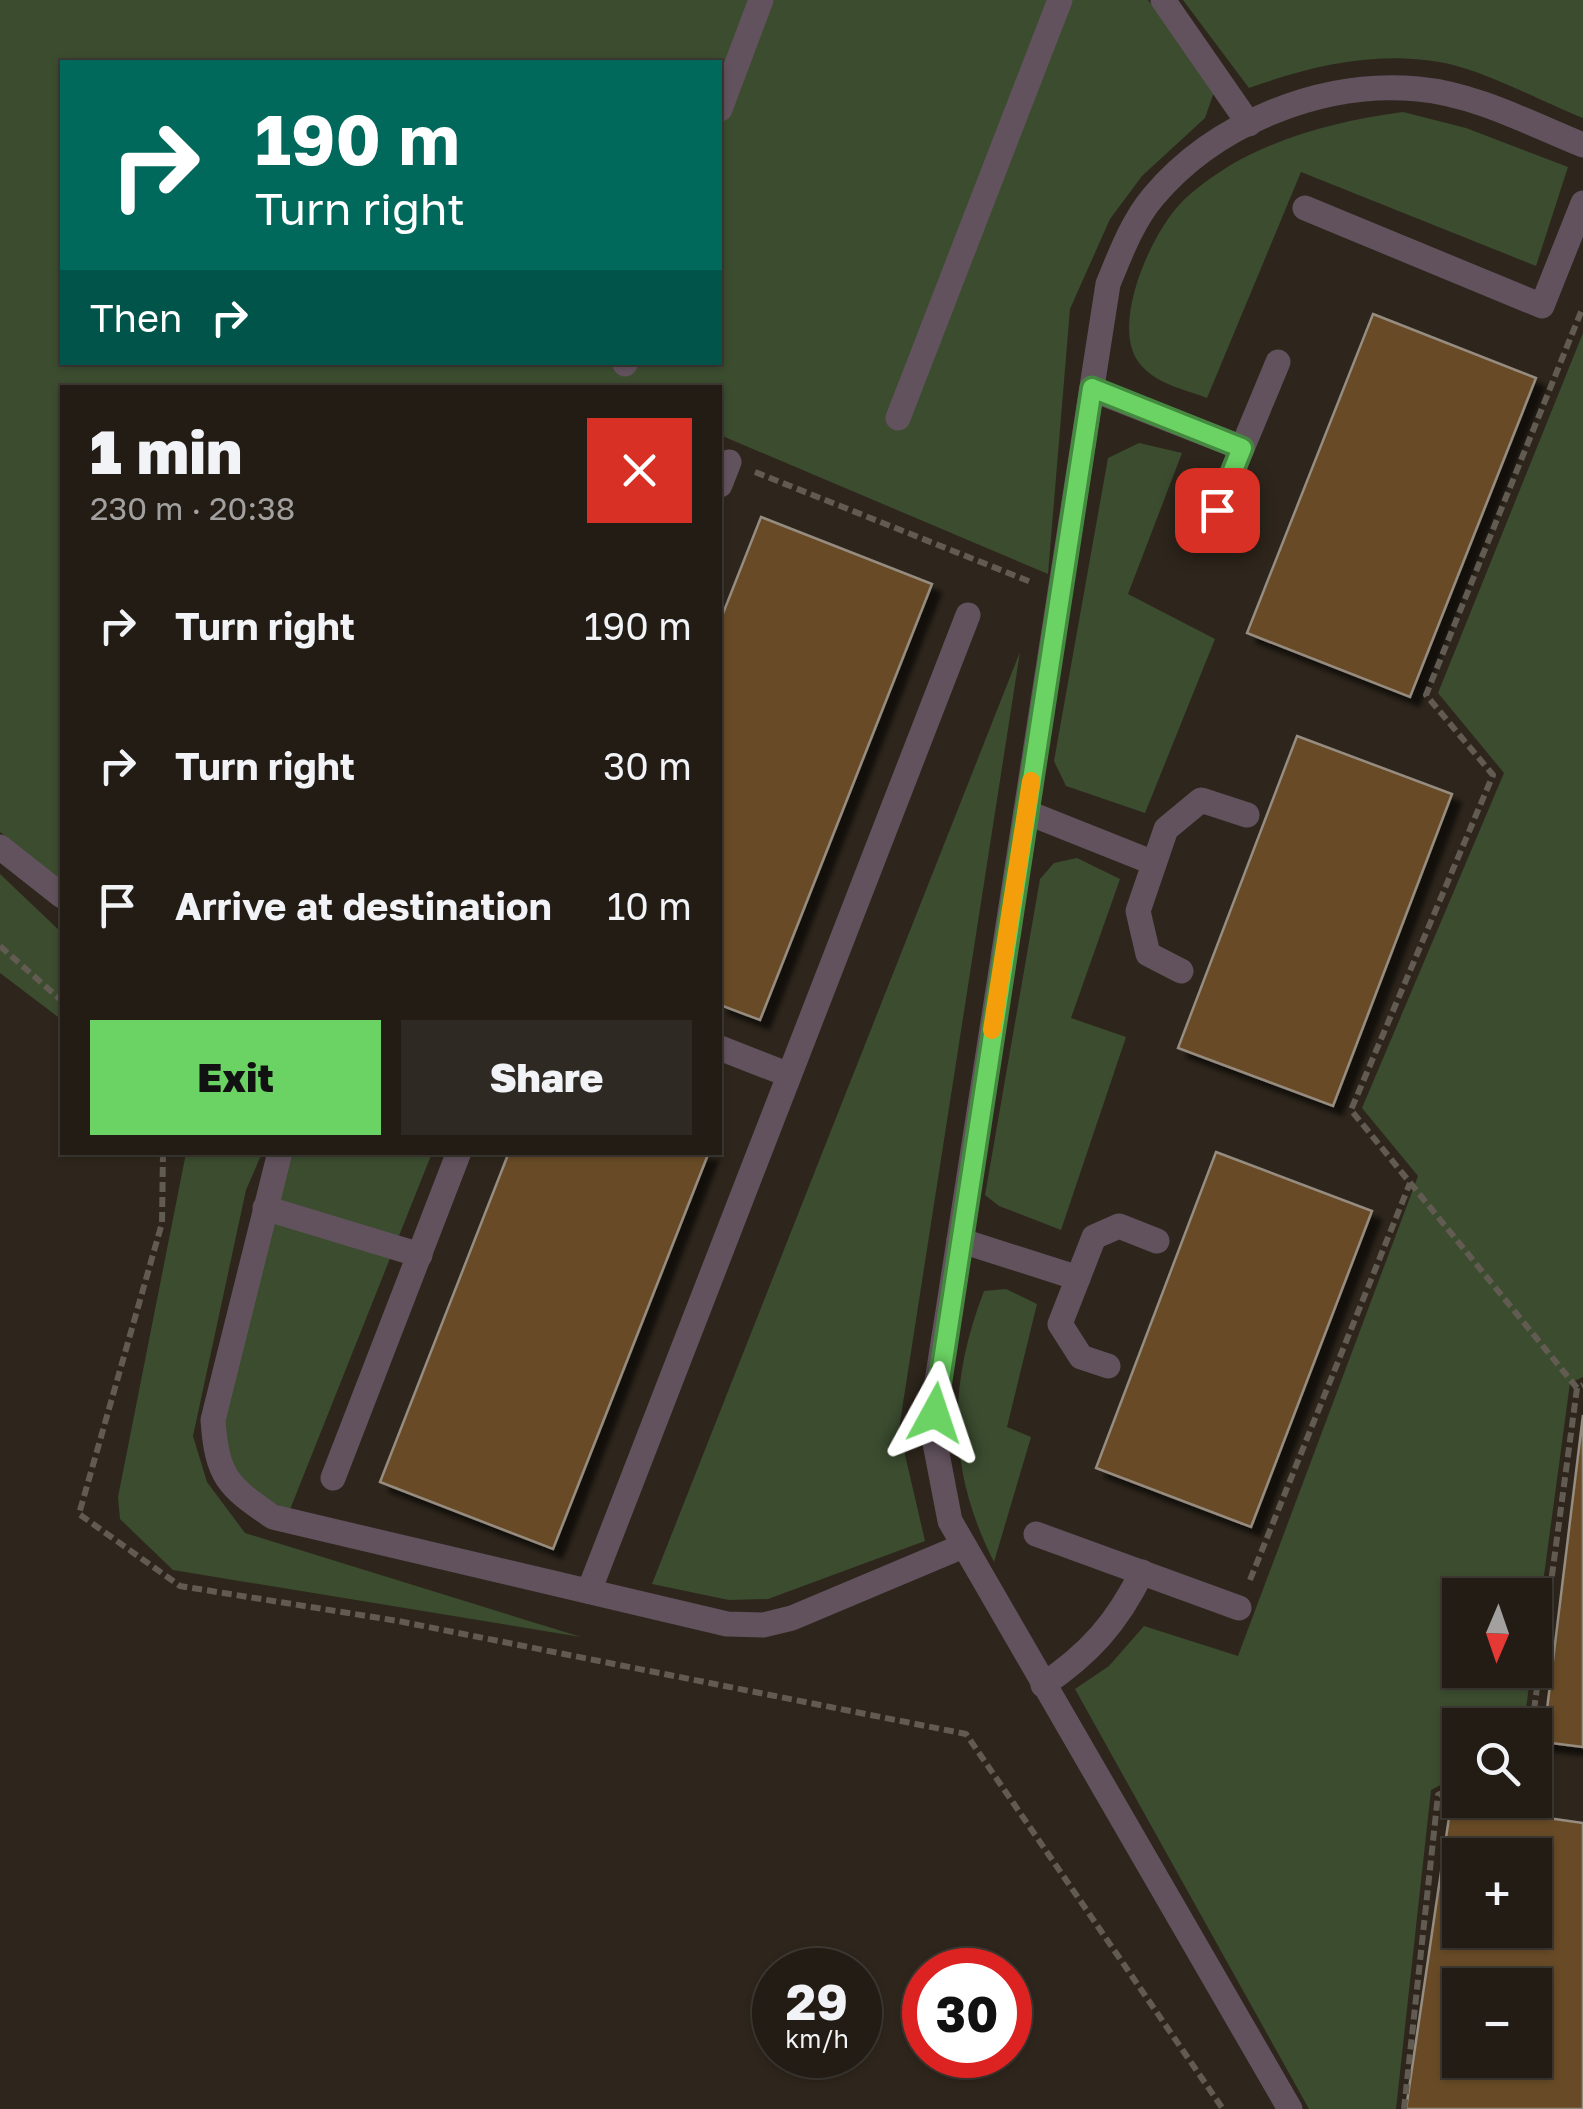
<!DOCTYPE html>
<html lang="en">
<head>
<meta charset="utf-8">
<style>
	:root { --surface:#221c15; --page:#2e2922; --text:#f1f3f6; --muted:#a2a1a0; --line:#3f3a34; --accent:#6ad363 }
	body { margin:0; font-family:"Golos Text",sans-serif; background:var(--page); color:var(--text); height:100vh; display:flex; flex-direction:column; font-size:38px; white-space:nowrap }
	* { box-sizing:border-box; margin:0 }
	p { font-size:32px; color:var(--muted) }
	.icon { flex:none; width:55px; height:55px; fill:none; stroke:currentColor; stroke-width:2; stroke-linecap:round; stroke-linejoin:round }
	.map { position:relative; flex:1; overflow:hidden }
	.sheet { position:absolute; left:60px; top:385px; width:662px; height:770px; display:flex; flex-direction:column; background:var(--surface); border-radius:0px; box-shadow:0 2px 8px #0004,0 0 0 2px var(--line) }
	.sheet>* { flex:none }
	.top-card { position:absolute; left:60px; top:60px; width:662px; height:305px; border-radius:0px; box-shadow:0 2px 8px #0004,0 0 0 2px var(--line); background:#00695c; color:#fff; overflow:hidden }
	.needle { width:65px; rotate:182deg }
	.fabs { position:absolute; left:1442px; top:1578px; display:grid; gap:20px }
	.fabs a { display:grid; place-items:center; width:110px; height:110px; border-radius:0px; background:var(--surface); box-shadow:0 2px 8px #0004,0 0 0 2px var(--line); font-size:50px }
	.speed { position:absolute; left:752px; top:1948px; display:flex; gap:20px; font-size:50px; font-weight:700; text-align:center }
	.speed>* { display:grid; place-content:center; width:130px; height:130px; border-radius:50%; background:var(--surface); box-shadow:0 2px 8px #0004,0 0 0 2px var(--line); line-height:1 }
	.speed small { font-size:25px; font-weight:400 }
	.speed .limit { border:15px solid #d22; background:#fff; color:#111 }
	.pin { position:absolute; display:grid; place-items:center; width:85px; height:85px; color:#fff; margin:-42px; border-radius:20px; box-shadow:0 5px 15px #0006 }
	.me { position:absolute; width:110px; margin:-55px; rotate:5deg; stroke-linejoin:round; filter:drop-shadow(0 0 8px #0008) }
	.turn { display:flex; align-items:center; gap:35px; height:210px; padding:0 30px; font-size:45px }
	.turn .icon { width:130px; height:130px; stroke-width:2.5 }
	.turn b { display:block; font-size:70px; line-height:85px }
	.then { display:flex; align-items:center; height:95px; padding:0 30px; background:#0003; gap:20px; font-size:38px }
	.round { display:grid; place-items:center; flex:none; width:105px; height:105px; border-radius:0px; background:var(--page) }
	.summary { display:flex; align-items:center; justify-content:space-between; height:170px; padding:0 30px }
	h1 { font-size:60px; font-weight:800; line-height:75px }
	.action { display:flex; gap:20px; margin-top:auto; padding:20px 30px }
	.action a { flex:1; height:115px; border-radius:0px; background:var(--accent); color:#111; font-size:40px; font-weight:800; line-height:115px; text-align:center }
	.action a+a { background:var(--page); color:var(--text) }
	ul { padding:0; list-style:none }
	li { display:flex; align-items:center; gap:30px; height:140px; padding:0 30px }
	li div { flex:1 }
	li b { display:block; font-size:38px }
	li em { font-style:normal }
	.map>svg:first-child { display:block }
	.green { fill:#3b4c2f; fill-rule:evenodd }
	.building { fill:#684b27; stroke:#968c80; stroke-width:2.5; fill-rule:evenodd; filter:url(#shadow) }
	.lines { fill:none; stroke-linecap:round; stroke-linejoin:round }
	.path { stroke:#625b52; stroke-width:6; stroke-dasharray:10 5; stroke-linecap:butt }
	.minor { stroke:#62525e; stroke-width:25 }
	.route-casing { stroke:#458940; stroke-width:25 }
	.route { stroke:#6ad363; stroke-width:18 }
	.slow { stroke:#f59e0b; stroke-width:18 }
</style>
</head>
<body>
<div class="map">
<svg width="1583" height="2109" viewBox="0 0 1583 2109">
	<defs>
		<filter id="shadow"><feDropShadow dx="9" dy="9" stdDeviation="2.5" flood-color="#0009"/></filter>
	</defs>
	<rect width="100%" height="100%" fill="#2e261c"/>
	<g class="green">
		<path d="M 0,0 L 1148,0 L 1215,89 L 1205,118 L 1142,176 L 1110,219 L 1070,309 L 1048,574 L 720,435 L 720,388 L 62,388 L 62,882 L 0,832 ZM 62,62 L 720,62 L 720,362 L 62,362 Z"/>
		<path d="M 1183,0 L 1583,0 L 1583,118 C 1543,102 1479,68 1439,62 C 1373,51 1311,66 1249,88 Z"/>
		<path d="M 1403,112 L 1466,128 L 1568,167 L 1536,266 L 1301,172 L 1207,398 C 1184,389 1156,384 1140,364 C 1109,327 1151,234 1180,204 C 1193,190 1213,176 1229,166 C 1282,135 1343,120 1403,112 Z"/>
		<path d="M 1583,333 L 1583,1377 L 1570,1383 L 1535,1642 L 1535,1595 L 1460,1595 L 1460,1670 L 1531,1670 L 1524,1725 L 1460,1725 L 1460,1775 L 1431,1790 L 1396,2109 L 1309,2109 L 1075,1689 L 1109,1666 L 1144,1626 L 1238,1656 L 1418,1176 L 1362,1108 L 1504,773 L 1438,693 Z"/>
		<path d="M 1139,443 L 1182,453 L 1128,594 L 1215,639 L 1145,813 L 1066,786 L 1054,761 L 1108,458 Z"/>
		<path d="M 1020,652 L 899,1429 L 925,1541 L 768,1599 L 729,1600 L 652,1584 Z"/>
		<path d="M 1077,858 L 1120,879 L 1071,1018 L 1126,1037 L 1061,1230 L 999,1206 L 985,1195 L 1040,879 L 1054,863 Z"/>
		<path d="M 0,874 L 62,933 L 62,1020 L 0,973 Z"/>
		<path d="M 186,1153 L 262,1153 L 246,1190 L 193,1436 L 207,1482 L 245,1533 L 581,1637 L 173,1570 L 120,1519 L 118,1497 Z"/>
		<path d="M 291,1153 L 432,1153 L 289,1512 C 241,1482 229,1480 224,1421 Z"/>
		<path d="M 1006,1289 L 1037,1304 L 1007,1427 L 1031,1437 L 994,1562 C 948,1471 947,1387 984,1291 Z"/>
	</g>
	<g class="building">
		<path d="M 1373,314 L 1536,378 L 1410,697 L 1247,633 Z"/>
		<path d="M 761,517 L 932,584 L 760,1020 L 720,1005 L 720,621 Z"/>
		<path d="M 1297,736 L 1452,794 L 1333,1106 L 1178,1048 Z"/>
		<path d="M 509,1152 L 709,1152 L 553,1549 L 380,1482 Z"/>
		<path d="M 1216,1152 L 1372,1211 L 1251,1527 L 1096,1468 Z"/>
		<path d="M 1583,1415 L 1583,1747 L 1543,1742 Z"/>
		<path d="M 1451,1804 L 1583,1823 L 1583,2109 L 1406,2109 ZM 1460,1855 L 1535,1855 L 1535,1930 L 1460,1930 ZM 1460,1985 L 1535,1985 L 1535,2060 L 1460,2060 Z"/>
	</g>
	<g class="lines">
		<g class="path">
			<path d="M 755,472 L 1031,582"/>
			<path d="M 0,946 L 62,1001"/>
			<path d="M 163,1152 L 162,1223 L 79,1514 L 180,1586 L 398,1621 L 966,1734 L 1223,2109"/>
			<path d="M 1577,1388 L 1351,1110 L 1493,775 L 1426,695 L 1583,307"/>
			<path d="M 1250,1580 L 1410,1183"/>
			<path d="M 1532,1725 L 1577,1388 L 1583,1385"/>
			<path d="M 1404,2109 L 1438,1795 L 1460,1784"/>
		</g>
		<g class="minor">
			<path d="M 1163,0 L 1249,124"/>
			<path d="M 720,109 L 761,0"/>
			<path d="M 1305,208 L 1542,306 L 1583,203"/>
			<path d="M 625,364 L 625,362"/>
			<path d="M 1092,389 L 1242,448"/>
			<path d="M 898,418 L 1060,0"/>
			<path d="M 720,485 L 729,462"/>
			<path d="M 1204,540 L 1278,362"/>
			<path d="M 1026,812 L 1154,863"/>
			<path d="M 0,847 L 62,896"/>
			<path d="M 1181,971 L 1148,954 L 1138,911 L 1166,829 L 1201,800 L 1247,815"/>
			<path d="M 720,1048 L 789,1075"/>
			<path d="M 280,1152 L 213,1420 C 217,1476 227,1486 273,1517 L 727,1624 L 763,1625 L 792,1618 L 963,1546"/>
			<path d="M 265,1208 L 420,1255"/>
			<path d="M 959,1240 L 1078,1278"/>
			<path d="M 1108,1366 L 1081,1357 L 1060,1324 L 1094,1237 L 1119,1226 L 1157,1241"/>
			<path d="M 333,1478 L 459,1152"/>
			<path d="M 1036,1534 L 1239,1608"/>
			<path d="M 589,1591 L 968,615"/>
			<path d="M 1043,1685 C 1089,1654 1117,1623 1142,1572"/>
			<path d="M 1290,2109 L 950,1521 L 934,1438 L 936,1388 L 1108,284 C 1120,255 1132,222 1153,197 C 1215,123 1322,80 1418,89 C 1475,94 1531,124 1583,145"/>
		</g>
	</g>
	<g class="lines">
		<defs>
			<path id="route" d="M 935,1413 L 1092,388 L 1242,448 L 1217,510"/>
		</defs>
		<use href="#route" class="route-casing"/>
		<use href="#route" class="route"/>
		<path class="slow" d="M 992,1030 L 1031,781"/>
	</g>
</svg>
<div class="fabs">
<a><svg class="needle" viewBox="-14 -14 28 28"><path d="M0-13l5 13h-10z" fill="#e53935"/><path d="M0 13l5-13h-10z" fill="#a2a1a0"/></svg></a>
<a><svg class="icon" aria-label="search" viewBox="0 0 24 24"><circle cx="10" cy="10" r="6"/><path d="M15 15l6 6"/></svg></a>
<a>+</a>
<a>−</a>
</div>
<div class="speed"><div>29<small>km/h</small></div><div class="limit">30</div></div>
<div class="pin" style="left:1217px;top:510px;background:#d93025"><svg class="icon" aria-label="arrive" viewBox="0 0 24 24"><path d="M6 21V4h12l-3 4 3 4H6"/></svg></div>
<svg class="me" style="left:935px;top:1413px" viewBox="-20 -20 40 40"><path d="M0-17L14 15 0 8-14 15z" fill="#6ad363" stroke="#fff" stroke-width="4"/></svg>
<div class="top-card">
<div class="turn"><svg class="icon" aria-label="right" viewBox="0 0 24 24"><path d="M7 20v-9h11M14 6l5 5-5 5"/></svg><div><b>190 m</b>Turn right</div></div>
<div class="then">Then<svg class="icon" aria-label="right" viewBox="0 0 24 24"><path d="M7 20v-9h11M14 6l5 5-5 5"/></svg></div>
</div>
<section class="sheet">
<div class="summary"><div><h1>1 min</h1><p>230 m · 20:38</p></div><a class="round" style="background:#d93025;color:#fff"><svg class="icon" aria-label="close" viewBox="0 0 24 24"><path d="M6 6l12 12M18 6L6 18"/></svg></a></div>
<ul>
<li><svg class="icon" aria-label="right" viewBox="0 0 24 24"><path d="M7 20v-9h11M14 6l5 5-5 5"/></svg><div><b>Turn right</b></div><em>190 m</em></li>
<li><svg class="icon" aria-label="right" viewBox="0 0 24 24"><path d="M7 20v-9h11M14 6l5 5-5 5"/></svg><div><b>Turn right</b></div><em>30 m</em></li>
<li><svg class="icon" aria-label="arrive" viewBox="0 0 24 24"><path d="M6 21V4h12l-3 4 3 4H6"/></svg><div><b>Arrive at destination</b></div><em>10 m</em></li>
</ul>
<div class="action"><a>Exit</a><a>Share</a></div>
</section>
</div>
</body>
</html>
